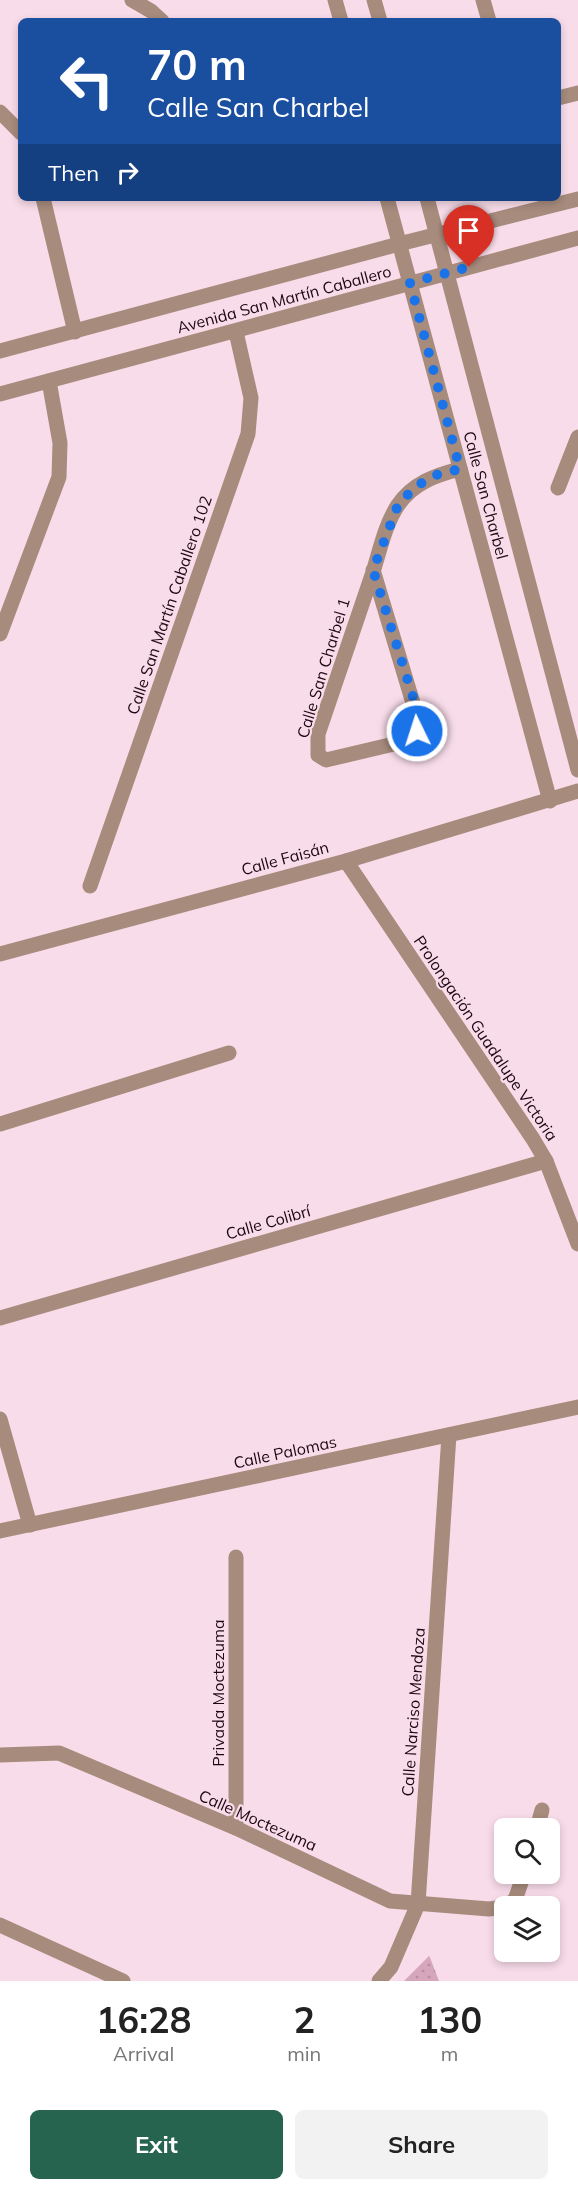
<!DOCTYPE html>
<html lang="en">
<head>
<meta charset="utf-8">
<style>
	:root { --surface:#fff; --page:#f2f2f2; --text:#222; --muted:#767676; --accent:#276450 }
	body { margin:0; font-family:Mulish,sans-serif; background:var(--page); color:var(--text); height:100vh; display:flex; flex-direction:column; font-size:22px; white-space:nowrap }
	* { box-sizing:border-box; margin:0 }
	p { font-size:20px; color:var(--muted) }
	.icon { flex:none; width:33px; height:33px; fill:none; stroke:currentColor; stroke-width:2; stroke-linecap:round; stroke-linejoin:round }
	.map { position:relative; height:1981px; overflow:hidden }
	.sheet { display:flex; flex-direction:column; background:var(--surface); flex:1 }
	.sheet>* { flex:none }
	.hud { position:absolute; left:18px; top:18px; width:543px; height:183px; border-radius:9px; box-shadow:0 3px 9px #0003; background:#1a4fa0; color:#fff; overflow:hidden }
	.buttons { position:absolute; left:494px; top:1818px; display:grid; gap:12px }
	.buttons a { display:grid; place-items:center; width:66px; height:66px; border-radius:9px; background:var(--surface); box-shadow:0 3px 9px #0003; font-size:30px }
	.pin { position:absolute; display:grid; place-items:center; width:51px; height:51px; color:#fff; margin:-62px -26px; border-radius:50% 50% 50% 0; rotate:-45deg; box-shadow:0 0 6px #0007 }
	.pin .icon { rotate:45deg }
	.me { position:absolute; width:66px; margin:-33px; rotate:356deg; stroke-linejoin:round; filter:drop-shadow(0 0 4px #0008) }
	.turn { display:flex; align-items:center; gap:21px; height:126px; padding:0 30px; font-size:27px }
	.turn .icon { width:78px; height:78px; stroke-width:2.5 }
	.turn b { display:block; font-size:42px; line-height:51px }
	.then { display:flex; align-items:center; height:57px; padding:0 30px; background:#0003; gap:12px; font-size:22px }
	.eta { display:flex; justify-content:space-evenly; align-items:center; height:102px; text-align:center }
	.eta b { font-size:36px; font-weight:700; line-height:42px }
	.action { display:flex; gap:12px; margin-top:auto; padding:12px 30px }
	.action a { flex:1; height:69px; border-radius:9px; background:var(--accent); color:#fff; font-size:24px; font-weight:700; line-height:69px; text-align:center }
	.action a+a { background:var(--page); color:var(--text) }
	.map>svg:first-child { display:block }
	.grass { fill:url(#grass-dots) }
	.lines { fill:none; stroke-linecap:round; stroke-linejoin:round }
	.minor { stroke:#a78b7d; stroke-width:15 }
	.route { stroke:#1a73e8; stroke-width:10; stroke-dasharray:0 18 }
	.labels { text-anchor:middle; dominant-baseline:central; stroke-width:4.5; stroke-linejoin:round; paint-order:stroke }
	.street-label { font-size:16px; fill:#1d0713; stroke:#f8dce9 }
</style>
</head>
<body>
<div class="map">
<svg width="578" height="1981" viewBox="0 0 578 1981">
	<defs>
		<pattern id="grass-dots" width="8" height="8" patternUnits="userSpaceOnUse" patternTransform="scale(1.5)"><rect width="8" height="8" fill="#d6a6bd"/><path d="M2 2h.1M6 6h.1" fill="none" stroke="#b78da2" stroke-width="1.8" stroke-linecap="round"/></pattern>
	</defs>
	<rect width="100%" height="100%" fill="#f8dce9"/>
	<path class="grass" d="M 429,1955 L 439,1981 L 404,1981 L 429,1956 Z"/>
	<g class="lines">
		<g class="minor">
			<path d="M 132,0 L 151,11 L 162,21"/>
			<path d="M 335,0 L 341,21"/>
			<path d="M 374,0 L 380,21"/>
			<path d="M 483,0 L 489,21"/>
			<path d="M 558,98 L 578,93"/>
			<path d="M 0,112 L 21,133"/>
			<path d="M 43,198 L 75,332"/>
			<path d="M 387,198 L 550,801"/>
			<path d="M 427,198 L 578,770"/>
			<path d="M 0,351 L 399,244 L 578,199"/>
			<path d="M 0,394 L 578,238"/>
			<path d="M 558,488 L 578,437"/>
			<path d="M 373,570 L 419,723 C 416,735 409,739 398,743 L 326,760 L 318,755 L 318,734 C 336,682 353,630 371,578 C 379,555 384,526 398,505 C 413,483 436,475 460,469"/>
			<path d="M 0,634 L 59,477 L 60,443 L 49,381"/>
			<path d="M 346,861 L 533,1139 L 546,1161 L 578,1244"/>
			<path d="M 90,886 L 248,434 L 251,398 L 236,332"/>
			<path d="M 0,954 L 346,861 L 578,791"/>
			<path d="M 0,1124 L 229,1053"/>
			<path d="M 0,1318 L 546,1161"/>
			<path d="M 0,1419 L 30,1525"/>
			<path d="M 0,1531 L 578,1407"/>
			<path d="M 0,1755 L 59,1753 L 236,1828 L 390,1901 L 489,1909 L 504,1907"/>
			<path d="M 236,1828 L 236,1557"/>
			<path d="M 537,1828 L 542,1810"/>
			<path d="M 505,1906 L 515,1900 L 524,1874"/>
			<path d="M 0,1925 L 123,1981"/>
			<path d="M 379,1981 L 391,1967 L 418,1904 L 449,1435"/>
		</g>
	</g>
	<g class="lines">
		<path class="route" d="M 417,731 L 419,716 L 373,570 L 398,505 L 415,487 L 436,475 L 460,469 L 410,283 L 469,267"/>
	</g>
	<g class="labels">
		<g class="street-label">
			<text transform="translate(284 299) rotate(-15)">Avenida San Martín Caballero</text>
			<text transform="translate(486 495) rotate(75)">Calle San Charbel</text>
			<text transform="translate(169 605) rotate(-71)">Calle San Martín Caballero 102</text>
			<text transform="translate(323 668) rotate(-73)">Calle San Charbel 1</text>
			<text transform="translate(285 858) rotate(-15)">Calle Faisán</text>
			<text transform="translate(486 1038) rotate(56)">Prolongación Guadalupe Victoria</text>
			<text transform="translate(268 1222) rotate(-16)">Calle Colibrí</text>
			<text transform="translate(285 1452) rotate(-12)">Calle Palomas</text>
			<text transform="translate(218 1693) rotate(-90)">Privada Moctezuma</text>
			<text transform="translate(413 1712) rotate(-86)">Calle Narciso Mendoza</text>
			<text transform="translate(258 1820) rotate(24)">Calle Moctezuma</text>
		</g>
	</g>
</svg>
<div class="buttons">
<a><svg class="icon" aria-label="search" viewBox="0 0 24 24"><circle cx="10" cy="10" r="6"/><path d="M15 15l6 6"/></svg></a>
<a><svg class="icon" aria-label="layers" viewBox="0 0 24 24"><path d="M12 4l9 5-9 5-9-5zM3 14l9 5 9-5"/></svg></a>
</div>
<div class="pin" style="left:469px;top:267px;background:#d93025"><svg class="icon" aria-label="arrive" viewBox="0 0 24 24"><path d="M6 21V4h12l-3 4 3 4H6"/></svg></div>
<svg class="me" style="left:417px;top:731px" viewBox="-20 -20 40 40"><circle r="17" fill="#1a73e8" stroke="#fff" stroke-width="3"/><path d="M0-11L8 9 0 5-8 9z" fill="#fff"/></svg>
<div class="hud">
<div class="turn"><svg class="icon" aria-label="left" viewBox="0 0 24 24"><path d="M17 20v-9H6M10 6l-5 5 5 5"/></svg><div><b>70 m</b>Calle San Charbel</div></div>
<div class="then">Then<svg class="icon" aria-label="right" viewBox="0 0 24 24"><path d="M7 20v-9h11M14 6l5 5-5 5"/></svg></div>
</div>
</div>
<section class="sheet">
<div class="eta">
<div><b>16:28</b><p>Arrival</p></div>
<div><b>2</b><p>min</p></div>
<div><b>130</b><p>m</p></div>
</div>
<div class="action"><a>Exit</a><a>Share</a></div>
</section>
</body>
</html>
